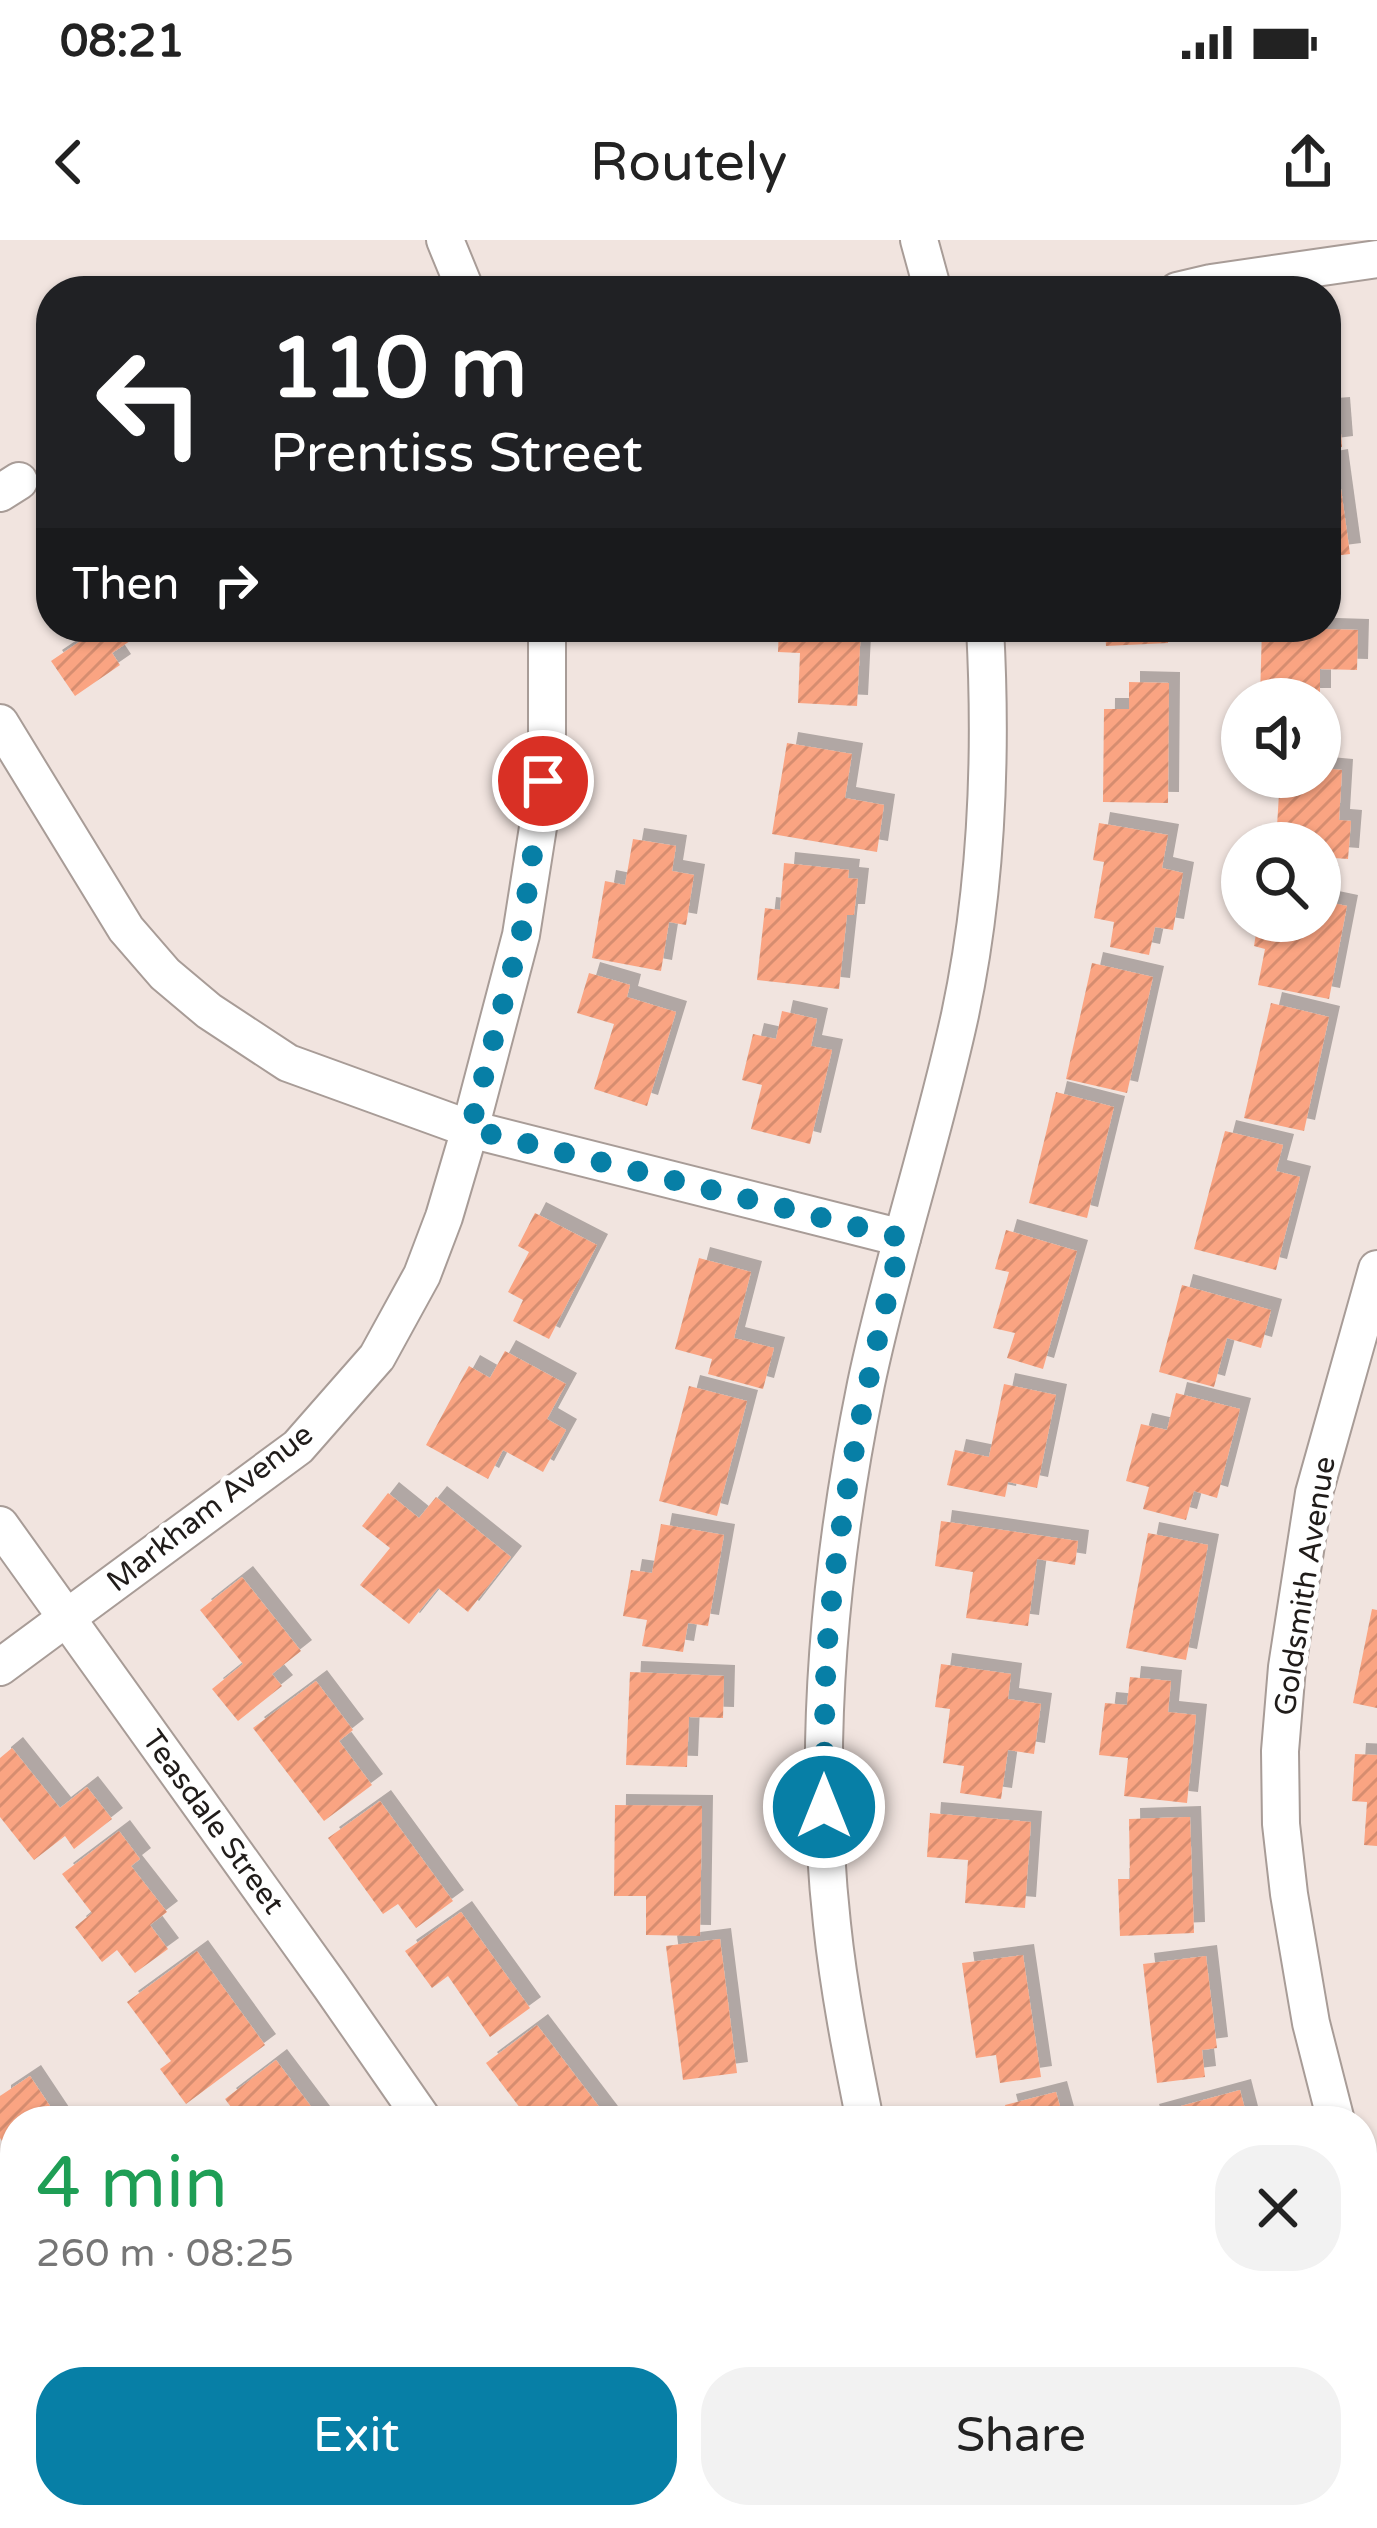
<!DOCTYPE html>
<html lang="en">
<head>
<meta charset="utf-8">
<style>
	:root { --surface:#fff; --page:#f2f2f2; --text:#222; --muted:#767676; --accent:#077fa6 }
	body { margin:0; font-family:"Varela Round",sans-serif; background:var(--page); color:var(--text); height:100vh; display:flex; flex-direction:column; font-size:45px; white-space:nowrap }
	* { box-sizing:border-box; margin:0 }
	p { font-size:39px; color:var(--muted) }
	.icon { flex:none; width:66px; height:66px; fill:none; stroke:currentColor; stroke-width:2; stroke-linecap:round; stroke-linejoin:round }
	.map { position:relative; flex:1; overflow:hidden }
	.drawer { position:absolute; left:0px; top:1866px; width:1377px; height:423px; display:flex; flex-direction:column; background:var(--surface); border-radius:48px 48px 0 0; box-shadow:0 3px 9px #0004 }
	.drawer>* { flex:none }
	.hud { position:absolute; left:36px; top:36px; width:1305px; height:366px; border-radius:48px; box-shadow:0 3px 9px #0004; background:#202124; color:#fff; overflow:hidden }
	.fabs { position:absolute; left:1221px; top:438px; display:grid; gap:24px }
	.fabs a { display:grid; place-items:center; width:120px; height:120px; border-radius:50%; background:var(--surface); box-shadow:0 3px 9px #0004; font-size:60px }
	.pin { position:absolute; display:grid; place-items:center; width:102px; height:102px; color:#fff; margin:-51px; border:6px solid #fff; border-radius:50%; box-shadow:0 3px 12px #0007 }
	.me { position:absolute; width:132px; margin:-66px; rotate:0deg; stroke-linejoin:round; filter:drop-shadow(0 0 9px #0008) }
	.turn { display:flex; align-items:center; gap:42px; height:252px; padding:0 36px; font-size:54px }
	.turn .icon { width:156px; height:156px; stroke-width:2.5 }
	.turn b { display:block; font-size:84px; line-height:102px }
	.then { display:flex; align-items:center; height:114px; padding:0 36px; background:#0003; gap:24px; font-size:45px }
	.round { display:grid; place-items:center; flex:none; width:126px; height:126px; border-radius:48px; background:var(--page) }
	.head { display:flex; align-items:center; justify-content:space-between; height:204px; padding:0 36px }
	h1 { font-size:72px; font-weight:600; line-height:90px; color:#1e9e55 }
	.action { display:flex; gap:24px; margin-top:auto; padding:24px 36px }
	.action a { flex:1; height:138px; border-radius:48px; background:var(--accent); color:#fff; font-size:48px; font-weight:600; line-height:138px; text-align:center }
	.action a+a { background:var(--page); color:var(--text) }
	.status { display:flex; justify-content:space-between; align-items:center; height:84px; padding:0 60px; background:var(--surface); direction:ltr }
	.status svg { height:33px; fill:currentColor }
	header { display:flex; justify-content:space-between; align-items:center; height:156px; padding:0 36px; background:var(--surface); font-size:54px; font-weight:600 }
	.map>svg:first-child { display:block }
	.building { fill:url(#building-hatch); filter:url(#shadow) }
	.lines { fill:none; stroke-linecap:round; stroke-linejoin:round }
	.minor-casing { stroke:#a89c97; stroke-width:40 }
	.minor { stroke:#fff; stroke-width:36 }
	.route { stroke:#077fa6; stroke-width:21; stroke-dasharray:0 37.8 }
	.labels { text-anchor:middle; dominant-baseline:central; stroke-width:10; stroke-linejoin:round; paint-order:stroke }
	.street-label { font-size:30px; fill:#201c1a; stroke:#fff }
</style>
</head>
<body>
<div class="status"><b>08:21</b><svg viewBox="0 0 49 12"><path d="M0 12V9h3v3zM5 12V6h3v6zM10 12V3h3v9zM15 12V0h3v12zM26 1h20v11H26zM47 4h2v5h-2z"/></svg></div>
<header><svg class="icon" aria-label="back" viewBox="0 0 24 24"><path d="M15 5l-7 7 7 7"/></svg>Routely<svg class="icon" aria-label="share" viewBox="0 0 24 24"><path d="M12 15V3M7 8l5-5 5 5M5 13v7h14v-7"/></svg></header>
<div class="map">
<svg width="1377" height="2288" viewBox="0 0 1377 2288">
	<defs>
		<pattern id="building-hatch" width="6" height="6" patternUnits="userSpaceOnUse" patternTransform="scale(3)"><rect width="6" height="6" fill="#faa482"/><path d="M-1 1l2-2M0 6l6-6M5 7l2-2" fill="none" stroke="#d68d70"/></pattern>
		<filter id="shadow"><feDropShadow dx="11" dy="-11" stdDeviation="0" flood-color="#0004"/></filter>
	</defs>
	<rect width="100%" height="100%" fill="#f1e4df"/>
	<g class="building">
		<path d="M 1339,168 L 1342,207 L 1326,209 L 1326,169 Z"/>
		<path d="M 1337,220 L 1350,314 L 1326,317 L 1326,222 Z"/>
		<path d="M 74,387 L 138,387 L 142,393 L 112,413 L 120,425 L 75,456 L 51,421 L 82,400 Z"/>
		<path d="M 779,387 L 861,387 L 857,466 L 798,463 L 800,413 L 778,412 Z"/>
		<path d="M 1105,387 L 1167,387 L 1168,403 L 1106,406 Z"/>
		<path d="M 1262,387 L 1358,390 L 1357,430 L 1320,429 L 1320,459 L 1260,459 Z"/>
		<path d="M 1129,442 L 1169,443 L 1168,563 L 1103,562 L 1104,469 L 1129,469 Z"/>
		<path d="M 787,503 L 852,514 L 845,558 L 884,565 L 877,612 L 772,594 Z"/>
		<path d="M 1320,528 L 1342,530 L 1339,580 L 1351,581 L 1348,619 L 1320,617 L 1320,603 L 1276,603 L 1280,537 L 1320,537 Z"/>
		<path d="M 1099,583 L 1168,595 L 1162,628 L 1183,633 L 1173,690 L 1155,687 L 1149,715 L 1110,707 L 1114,682 L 1094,678 L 1104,622 L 1093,620 Z"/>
		<path d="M 633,599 L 676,606 L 672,631 L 694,635 L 686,685 L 669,682 L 661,731 L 592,718 L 605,641 L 625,645 Z"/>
		<path d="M 784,623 L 849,630 L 848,638 L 858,639 L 854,675 L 847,675 L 839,749 L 757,740 L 765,668 L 780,670 Z"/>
		<path d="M 1320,634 L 1328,636 L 1323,661 L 1347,666 L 1329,759 L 1258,745 L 1265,709 L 1254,706 L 1258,681 L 1320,681 Z"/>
		<path d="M 1092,723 L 1153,737 L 1127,853 L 1066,839 Z"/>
		<path d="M 589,733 L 630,745 L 627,757 L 676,772 L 647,866 L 594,849 L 614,784 L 577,773 Z"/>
		<path d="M 1271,763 L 1329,777 L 1304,891 L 1244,878 Z"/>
		<path d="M 782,771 L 817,779 L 811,806 L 832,810 L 810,904 L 751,889 L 762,845 L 742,840 L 753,794 L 776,799 Z"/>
		<path d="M 1056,852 L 1114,867 L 1087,978 L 1029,963 Z"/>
		<path d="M 1225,891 L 1283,905 L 1276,931 L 1300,937 L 1276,1030 L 1194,1009 Z"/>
		<path d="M 535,973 L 597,1005 L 549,1099 L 513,1081 L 523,1060 L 508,1052 L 529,1012 L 518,1006 Z"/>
		<path d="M 1006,990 L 1077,1011 L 1043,1129 L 1007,1118 L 1015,1093 L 993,1088 L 1009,1032 L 995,1029 Z"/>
		<path d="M 699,1018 L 751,1032 L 734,1098 L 774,1108 L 763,1149 L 708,1134 L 712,1119 L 675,1109 Z"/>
		<path d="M 1182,1045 L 1271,1070 L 1261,1108 L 1227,1098 L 1214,1147 L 1159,1132 Z"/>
		<path d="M 505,1111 L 566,1144 L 547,1179 L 566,1190 L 543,1232 L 503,1210 L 488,1239 L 426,1205 L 469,1126 L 490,1138 Z"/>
		<path d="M 1004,1144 L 1056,1155 L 1037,1248 L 1008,1242 L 1005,1257 L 947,1245 L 955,1210 L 989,1217 Z"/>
		<path d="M 689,1146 L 747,1161 L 717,1276 L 659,1261 Z"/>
		<path d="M 1176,1153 L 1240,1169 L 1217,1258 L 1194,1251 L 1186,1280 L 1143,1269 L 1149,1247 L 1126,1241 L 1141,1184 L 1167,1190 Z"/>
		<path d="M 388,1253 L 419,1278 L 436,1257 L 511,1317 L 468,1372 L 438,1348 L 409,1384 L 360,1345 L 390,1308 L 362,1286 Z"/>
		<path d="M 941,1281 L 1078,1301 L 1075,1325 L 1037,1319 L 1028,1386 L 966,1378 L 973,1332 L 935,1326 Z"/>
		<path d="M 661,1284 L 724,1295 L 708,1386 L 688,1383 L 683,1412 L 642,1406 L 647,1380 L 623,1376 L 631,1330 L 652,1333 Z"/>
		<path d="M 1148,1293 L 1208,1305 L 1186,1420 L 1126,1408 Z"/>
		<path d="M 242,1337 L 301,1411 L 272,1434 L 282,1446 L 238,1481 L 212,1449 L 243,1424 L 200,1370 Z"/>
		<path d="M 1372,1369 L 1377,1370 L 1377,1468 L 1353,1463 Z"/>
		<path d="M 941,1424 L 1011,1434 L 1008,1459 L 1041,1464 L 1034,1514 L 1008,1510 L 1001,1559 L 960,1553 L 964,1526 L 943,1523 L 950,1469 L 935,1467 Z"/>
		<path d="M 630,1432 L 724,1436 L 723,1478 L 689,1477 L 687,1527 L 626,1525 Z"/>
		<path d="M 1130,1437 L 1171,1441 L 1168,1472 L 1196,1475 L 1187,1563 L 1124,1556 L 1128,1518 L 1099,1515 L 1105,1463 L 1127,1465 Z"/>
		<path d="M 316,1441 L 353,1490 L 339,1501 L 372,1545 L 324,1581 L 253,1488 Z"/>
		<path d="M 12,1508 L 60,1568 L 87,1547 L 112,1579 L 74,1609 L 65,1596 L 34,1620 L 0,1577 L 0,1518 Z"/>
		<path d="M 1355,1514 L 1377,1515 L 1377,1606 L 1364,1605 L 1367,1562 L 1352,1561 Z"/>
		<path d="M 380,1561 L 453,1661 L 416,1688 L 398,1664 L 383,1674 L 328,1598 Z"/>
		<path d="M 615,1565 L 702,1566 L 700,1696 L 646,1695 L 646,1656 L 614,1656 Z"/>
		<path d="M 930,1573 L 1031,1582 L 1025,1668 L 965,1663 L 968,1620 L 927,1617 Z"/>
		<path d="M 1190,1577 L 1194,1693 L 1120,1696 L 1118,1639 L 1130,1639 L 1129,1579 Z"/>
		<path d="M 119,1591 L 140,1619 L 131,1626 L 167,1672 L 150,1685 L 168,1709 L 135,1733 L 117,1710 L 102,1722 L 75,1687 L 92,1673 L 62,1634 Z"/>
		<path d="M 461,1672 L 530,1768 L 490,1797 L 448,1736 L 432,1748 L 405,1711 Z"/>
		<path d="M 720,1699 L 737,1833 L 683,1840 L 666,1706 Z"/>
		<path d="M 197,1711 L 265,1805 L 186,1864 L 160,1829 L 171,1821 L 127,1762 Z"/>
		<path d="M 1023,1715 L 1041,1837 L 1000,1843 L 996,1815 L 976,1818 L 962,1723 Z"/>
		<path d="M 1206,1716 L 1217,1808 L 1202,1810 L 1205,1837 L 1157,1843 L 1143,1724 Z"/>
		<path d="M 537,1785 L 610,1881 L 530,1881 L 486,1823 Z"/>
		<path d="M 276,1820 L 322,1881 L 228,1881 L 237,1875 L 225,1859 Z"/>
		<path d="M 30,1836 L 60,1881 L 15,1881 L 15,1921 L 0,1898 L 0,1856 Z"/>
		<path d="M 1240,1850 L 1248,1881 L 1150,1881 L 1148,1875 Z"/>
		<path d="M 1056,1852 L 1064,1881 L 1009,1881 L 1005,1865 Z"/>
		<path d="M 0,2158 L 15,2179 L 15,2189 L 5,2196 L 15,2209 L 15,2238 L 0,2248 Z"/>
		<path d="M 1374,2173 L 1377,2179 L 1377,2216 L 1362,2225 L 1362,2179 Z"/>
		<path d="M 151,2274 L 258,2274 L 267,2288 L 144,2288 L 140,2282 Z"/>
		<path d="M 479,2274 L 523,2274 L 503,2288 L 489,2288 Z"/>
		<path d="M 797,2274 L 845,2274 L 847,2276 L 866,2274 L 877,2288 L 808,2288 Z"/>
		<path d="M 1130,2274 L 1227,2274 L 1238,2288 L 1134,2288 L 1126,2277 Z"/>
	</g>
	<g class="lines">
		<defs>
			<g id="minor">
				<path d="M 445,0 L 466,51"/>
				<path d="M 919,0 L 933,51"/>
				<path d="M 1177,51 L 1211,43 L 1377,19"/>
				<path d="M 0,253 L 19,241"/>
				<path d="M 0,483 L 126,689 L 165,734 L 209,771 L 288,823 L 470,889 L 902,998"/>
				<path d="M 0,1285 L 331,1747 L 424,1881"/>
				<path d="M 0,1427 L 298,1207 L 377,1117 L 422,1035 L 444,977 L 470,889 L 521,695 L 539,581 L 547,501 L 547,387"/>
				<path d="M 865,1881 C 852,1816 839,1751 832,1684 C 812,1504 830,1321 866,1144 C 892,1020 933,899 960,775 C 987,648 992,516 985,387"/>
				<path d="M 1336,1881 L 1311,1783 L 1289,1654 L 1281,1584 L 1280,1511 L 1287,1427 L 1314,1253 L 1377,1029"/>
				<path d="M 1362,1958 L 1377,1996"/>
				<path d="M 695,2274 L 704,2288"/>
				<path d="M 1006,2274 L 1013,2288"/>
			</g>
		</defs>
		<use href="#minor" class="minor-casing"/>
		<use href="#minor" class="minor"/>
	</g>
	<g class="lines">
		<path class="route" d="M 543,541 L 521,695 L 470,889 L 902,998 C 871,1122 843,1247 830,1375 C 823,1438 825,1504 824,1567"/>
	</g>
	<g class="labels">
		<g class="street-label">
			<text transform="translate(210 1268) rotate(-38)">Markham Avenue</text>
			<text transform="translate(1305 1346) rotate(-81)">Goldsmith Avenue</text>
			<text transform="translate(213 1582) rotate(54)">Teasdale Street</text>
		</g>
	</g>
</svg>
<div class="fabs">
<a><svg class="icon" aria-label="sound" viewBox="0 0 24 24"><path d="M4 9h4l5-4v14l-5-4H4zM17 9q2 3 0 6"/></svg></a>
<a><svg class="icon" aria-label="search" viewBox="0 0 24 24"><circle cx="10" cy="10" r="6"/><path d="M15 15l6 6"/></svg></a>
</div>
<div class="pin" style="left:543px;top:541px;background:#d93025"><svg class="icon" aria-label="arrive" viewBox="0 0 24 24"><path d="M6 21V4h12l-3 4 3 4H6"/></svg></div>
<svg class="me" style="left:824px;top:1567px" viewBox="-20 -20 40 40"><circle r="17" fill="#077fa6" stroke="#fff" stroke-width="3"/><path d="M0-11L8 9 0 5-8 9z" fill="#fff"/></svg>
<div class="hud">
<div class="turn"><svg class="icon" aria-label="left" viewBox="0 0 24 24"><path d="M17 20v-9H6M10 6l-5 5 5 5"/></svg><div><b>110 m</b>Prentiss Street</div></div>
<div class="then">Then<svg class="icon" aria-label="right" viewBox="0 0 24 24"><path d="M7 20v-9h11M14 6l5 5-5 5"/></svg></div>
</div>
<section class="drawer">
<div class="head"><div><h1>4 min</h1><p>260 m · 08:25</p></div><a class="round"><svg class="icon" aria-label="close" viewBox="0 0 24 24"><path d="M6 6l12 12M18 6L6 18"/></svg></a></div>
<div class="action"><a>Exit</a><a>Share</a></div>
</section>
</div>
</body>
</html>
